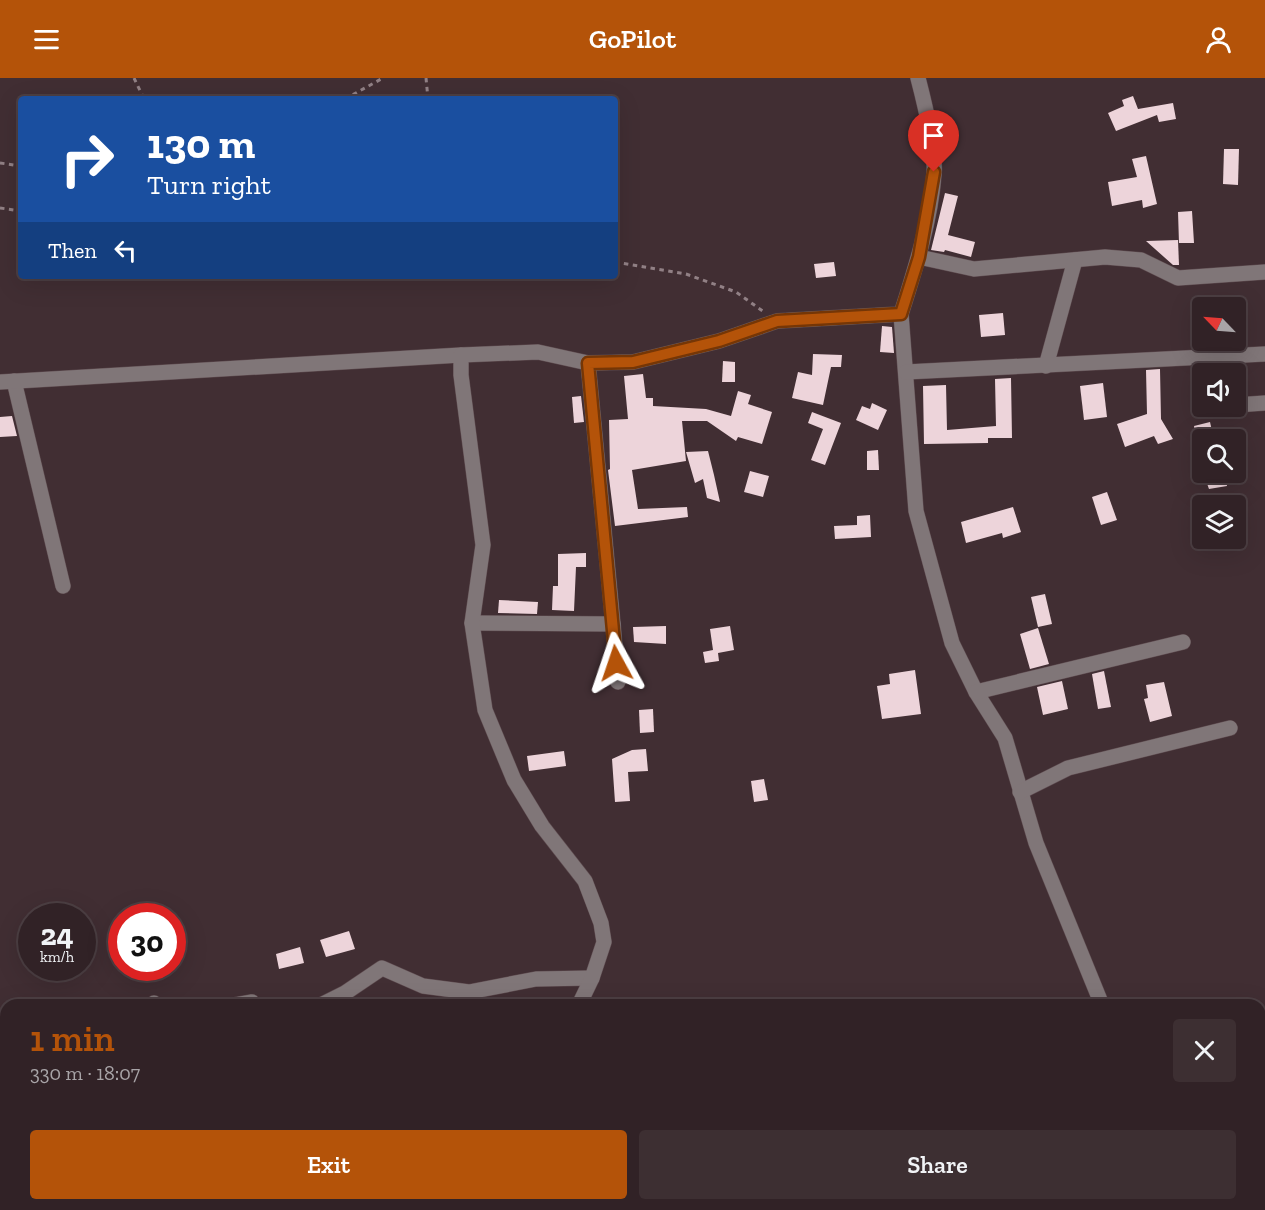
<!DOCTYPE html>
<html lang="en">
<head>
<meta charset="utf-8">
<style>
	:root { --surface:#312226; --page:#3d2f32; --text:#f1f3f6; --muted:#a8a4a7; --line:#4c3f43; --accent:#b45309 }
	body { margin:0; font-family:"Zilla Slab",serif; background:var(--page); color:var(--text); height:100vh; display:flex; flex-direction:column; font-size:22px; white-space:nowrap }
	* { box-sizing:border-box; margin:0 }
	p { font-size:20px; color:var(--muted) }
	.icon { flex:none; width:33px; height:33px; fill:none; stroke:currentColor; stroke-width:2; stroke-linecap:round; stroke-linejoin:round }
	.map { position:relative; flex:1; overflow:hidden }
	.panel { position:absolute; left:0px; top:921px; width:1266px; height:212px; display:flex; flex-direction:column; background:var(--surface); border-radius:18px 18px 0 0; box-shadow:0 6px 24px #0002,0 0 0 2px var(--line) }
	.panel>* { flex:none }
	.hud { position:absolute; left:18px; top:18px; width:600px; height:183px; border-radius:6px; box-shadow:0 6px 24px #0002,0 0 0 2px var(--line); background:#1a4fa0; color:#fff; overflow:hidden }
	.needle { width:39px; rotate:295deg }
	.buttons { position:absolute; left:1192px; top:219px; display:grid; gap:12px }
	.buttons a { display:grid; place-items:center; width:54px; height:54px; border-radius:6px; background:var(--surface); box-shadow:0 6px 24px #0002,0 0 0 2px var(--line); font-size:30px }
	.speed { position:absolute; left:18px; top:825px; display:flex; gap:12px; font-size:30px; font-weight:700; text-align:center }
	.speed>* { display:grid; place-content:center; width:78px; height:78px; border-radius:50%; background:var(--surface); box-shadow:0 6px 24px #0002,0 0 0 2px var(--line); line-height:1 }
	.speed small { font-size:15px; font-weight:400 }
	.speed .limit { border:9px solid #d22; background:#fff; color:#111 }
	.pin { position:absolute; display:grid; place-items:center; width:51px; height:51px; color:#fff; margin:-62px -26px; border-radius:50% 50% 50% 0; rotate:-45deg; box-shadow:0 0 6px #0007 }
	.pin .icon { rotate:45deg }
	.me { position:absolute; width:66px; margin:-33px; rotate:355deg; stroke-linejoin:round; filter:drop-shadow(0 0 4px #0008) }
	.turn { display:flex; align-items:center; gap:21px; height:126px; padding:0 30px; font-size:27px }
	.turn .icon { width:78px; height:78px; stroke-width:2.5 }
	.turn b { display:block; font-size:42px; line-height:51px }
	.then { display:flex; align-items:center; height:57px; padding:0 30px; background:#0003; gap:12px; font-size:22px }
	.round { display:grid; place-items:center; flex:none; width:63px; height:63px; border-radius:6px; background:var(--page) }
	.headline { display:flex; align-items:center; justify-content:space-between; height:102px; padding:0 30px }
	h1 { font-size:36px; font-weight:600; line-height:45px; color:var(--accent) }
	.primary-button { display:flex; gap:12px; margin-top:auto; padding:12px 30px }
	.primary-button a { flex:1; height:69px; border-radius:6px; background:var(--accent); color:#fff; font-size:24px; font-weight:600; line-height:69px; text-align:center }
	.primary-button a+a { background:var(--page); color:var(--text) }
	header { display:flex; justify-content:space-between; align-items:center; height:78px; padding:0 30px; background:var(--accent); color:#fff; font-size:27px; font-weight:600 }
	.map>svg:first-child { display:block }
	.building { fill:#edd4da }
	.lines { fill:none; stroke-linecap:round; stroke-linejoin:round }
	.minor-casing { stroke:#5e4c50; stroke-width:16 }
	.path { stroke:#918085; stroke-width:3; stroke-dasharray:4.5 4.5; stroke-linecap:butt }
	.minor { stroke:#807678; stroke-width:15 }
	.route-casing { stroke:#753606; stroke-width:15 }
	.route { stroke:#b45309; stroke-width:10 }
</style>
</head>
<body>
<header><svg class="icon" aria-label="menu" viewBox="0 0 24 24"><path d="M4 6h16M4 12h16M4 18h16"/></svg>GoPilot<svg class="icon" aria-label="person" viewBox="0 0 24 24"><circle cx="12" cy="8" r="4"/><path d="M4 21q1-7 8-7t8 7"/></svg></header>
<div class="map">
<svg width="1265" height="1132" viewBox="0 0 1265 1132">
	<rect width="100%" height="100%" fill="#412e33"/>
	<g class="building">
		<path d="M 1133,18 L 1138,31 L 1173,25 L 1176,41 L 1159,44 L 1157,37 L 1116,53 L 1108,35 L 1124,28 L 1122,22 Z"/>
		<path d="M 1224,71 L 1239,71 L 1238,107 L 1223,106 Z"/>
		<path d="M 1146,78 L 1157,126 L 1143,130 L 1142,122 L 1112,128 L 1108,104 L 1137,99 L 1132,81 Z"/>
		<path d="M 945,115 L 958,118 L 948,157 L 975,164 L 971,179 L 945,172 L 944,174 L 931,172 Z"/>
		<path d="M 1192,133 L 1194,165 L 1179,165 L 1178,134 Z"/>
		<path d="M 1178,162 L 1179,187 L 1173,187 L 1146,163 Z"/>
		<path d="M 834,184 L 836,198 L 816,200 L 814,186 Z"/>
		<path d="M 1003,235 L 1005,257 L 981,259 L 979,237 Z"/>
		<path d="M 882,248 L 892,249 L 894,275 L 880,274 Z"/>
		<path d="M 813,276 L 842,277 L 841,289 L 831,289 L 823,327 L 792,320 L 798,294 L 812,297 Z"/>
		<path d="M 723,283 L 735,284 L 735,304 L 722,304 Z"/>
		<path d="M 1160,291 L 1161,341 L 1173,361 L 1158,366 L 1154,358 L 1125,369 L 1117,346 L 1147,336 L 1146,292 Z"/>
		<path d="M 643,296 L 646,320 L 653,320 L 653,328 L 706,331 L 731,338 L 738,313 L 751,317 L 748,326 L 772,334 L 762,366 L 738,359 L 736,363 L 707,343 L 682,343 L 686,383 L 632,392 L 638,431 L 687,429 L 688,439 L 615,448 L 608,392 L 610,391 L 609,342 L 628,341 L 624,298 Z"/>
		<path d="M 1011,300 L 1012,360 L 988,360 L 988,365 L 924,366 L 923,308 L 946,307 L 947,352 L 996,348 L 995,301 Z"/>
		<path d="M 1103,305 L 1107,339 L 1084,342 L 1080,308 Z"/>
		<path d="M 581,318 L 584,344 L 574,345 L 572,319 Z"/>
		<path d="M 872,325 L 887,332 L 878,352 L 856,342 L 862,328 L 870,331 Z"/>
		<path d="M 812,334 L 841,345 L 825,387 L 811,382 L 823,351 L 808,345 Z"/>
		<path d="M 12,338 L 17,358 L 0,359 L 0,339 Z"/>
		<path d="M 1210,344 L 1213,357 L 1197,361 L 1194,348 Z"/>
		<path d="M 878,372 L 879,392 L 867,392 L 867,373 Z"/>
		<path d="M 708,373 L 714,397 L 720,424 L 707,420 L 703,401 L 695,405 L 686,374 Z"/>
		<path d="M 750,393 L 769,398 L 763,419 L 744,414 Z"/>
		<path d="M 1225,397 L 1227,408 L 1209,411 L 1205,400 Z"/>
		<path d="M 1107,414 L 1117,442 L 1101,447 L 1092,419 Z"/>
		<path d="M 1013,429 L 1021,454 L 1003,460 L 1002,455 L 966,465 L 961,444 Z"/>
		<path d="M 870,437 L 871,459 L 835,461 L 834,448 L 857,447 L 857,438 Z"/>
		<path d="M 586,475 L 586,489 L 576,489 L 574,533 L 552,532 L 553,508 L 558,508 L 558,476 Z"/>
		<path d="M 1045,516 L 1052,546 L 1038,549 L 1031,519 Z"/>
		<path d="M 499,522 L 538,524 L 537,536 L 498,535 Z"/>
		<path d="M 666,548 L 666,566 L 634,564 L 633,549 Z"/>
		<path d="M 730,548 L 734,572 L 718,575 L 719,583 L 705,585 L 703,574 L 713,572 L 710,551 Z"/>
		<path d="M 1038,550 L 1049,586 L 1030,591 L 1020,556 Z"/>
		<path d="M 915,592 L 921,636 L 882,641 L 877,608 L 890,606 L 889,596 Z"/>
		<path d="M 1104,593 L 1111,629 L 1098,631 L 1092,596 Z"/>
		<path d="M 1062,603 L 1068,631 L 1043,637 L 1037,609 Z"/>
		<path d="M 1164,604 L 1172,638 L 1150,644 L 1144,621 L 1148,620 L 1146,607 Z"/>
		<path d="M 653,631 L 654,654 L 640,655 L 639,632 Z"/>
		<path d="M 646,671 L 648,693 L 628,694 L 630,723 L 615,724 L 612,681 L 632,672 Z"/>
		<path d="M 564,673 L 566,688 L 529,693 L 527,678 Z"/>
		<path d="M 764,701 L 768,722 L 754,724 L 751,703 Z"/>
		<path d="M 349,853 L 355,871 L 326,879 L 320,862 Z"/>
		<path d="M 300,869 L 304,885 L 279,891 L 276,876 Z"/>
	</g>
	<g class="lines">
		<defs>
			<g id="minor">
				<path d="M 919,179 L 974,191 L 1105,179 L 1141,182 L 1178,200 L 1265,194"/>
				<path d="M 901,236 L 916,433 L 952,565 L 976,614 L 1005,660 L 1036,765 L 1102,927"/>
				<path d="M 1046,288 L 1075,182"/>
				<path d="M 906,294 L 1265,276"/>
				<path d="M 14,303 L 63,508"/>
				<path d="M 0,304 L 461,277"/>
				<path d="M 1236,327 L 1265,325"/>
				<path d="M 472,545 L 613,546 L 588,285"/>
				<path d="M 613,546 L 618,604"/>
				<path d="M 976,614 L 1183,564"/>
				<path d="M 1020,714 L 1068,690 L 1230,650"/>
				<path d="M 154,925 L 156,927"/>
				<path d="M 235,927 L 252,924 L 254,927"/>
				<path d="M 321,927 L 345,915 L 382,890 L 423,908 L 469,914 L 536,901 L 592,900"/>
				<path d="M 579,927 L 592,900 L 604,864 L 601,845 L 585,803 L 542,748 L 514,702 L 485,632 L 472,545 L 483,467 L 461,297 L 461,277 L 538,274 L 588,285 L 633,284 L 719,263 L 777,243 L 901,236 C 915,192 931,141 934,96 C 936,73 924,23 918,0"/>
				<path d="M 0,1107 L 6,1117"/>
				<path d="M 11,1126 L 15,1132"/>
				<path d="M 1199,1126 L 1201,1132"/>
				<path d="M 483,1132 L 485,1126"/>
			</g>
		</defs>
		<use href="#minor" class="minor-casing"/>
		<g class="path">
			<path d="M 134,0 L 144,21"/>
			<path d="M 426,0 L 428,21"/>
			<path d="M 345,21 L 383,0"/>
			<path d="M 0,85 L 21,88"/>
			<path d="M 0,130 L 21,133"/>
			<path d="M 615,184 L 686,196 L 736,214 L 764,234"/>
		</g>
		<use href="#minor" class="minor"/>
	</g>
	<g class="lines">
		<defs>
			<path id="route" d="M 616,585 L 588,285 L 633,284 L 719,263 L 777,243 L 901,236 L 919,179 L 934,94"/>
		</defs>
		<use href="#route" class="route-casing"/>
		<use href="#route" class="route"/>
	</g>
</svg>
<div class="buttons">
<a><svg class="needle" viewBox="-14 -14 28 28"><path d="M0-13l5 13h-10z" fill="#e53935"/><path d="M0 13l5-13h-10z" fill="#a8a4a7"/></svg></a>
<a><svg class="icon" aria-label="sound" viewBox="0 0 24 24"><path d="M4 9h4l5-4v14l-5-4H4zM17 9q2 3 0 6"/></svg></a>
<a><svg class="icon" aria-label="search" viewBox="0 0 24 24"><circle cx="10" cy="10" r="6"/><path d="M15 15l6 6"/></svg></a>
<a><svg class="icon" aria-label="layers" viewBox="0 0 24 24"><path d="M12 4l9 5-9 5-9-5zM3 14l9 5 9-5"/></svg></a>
</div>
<div class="speed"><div>24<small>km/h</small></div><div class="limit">30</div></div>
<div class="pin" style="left:934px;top:94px;background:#d93025"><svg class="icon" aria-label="arrive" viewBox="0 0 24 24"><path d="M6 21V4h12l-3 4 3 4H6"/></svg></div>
<svg class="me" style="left:616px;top:585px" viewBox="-20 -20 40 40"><path d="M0-17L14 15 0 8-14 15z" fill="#b45309" stroke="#fff" stroke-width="4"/></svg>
<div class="hud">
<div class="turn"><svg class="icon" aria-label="right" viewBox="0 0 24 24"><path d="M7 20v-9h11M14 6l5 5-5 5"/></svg><div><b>130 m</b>Turn right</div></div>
<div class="then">Then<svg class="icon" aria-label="left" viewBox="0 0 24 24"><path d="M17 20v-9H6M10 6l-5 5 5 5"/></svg></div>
</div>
<section class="panel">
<div class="headline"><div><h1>1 min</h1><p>330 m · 18:07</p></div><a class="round"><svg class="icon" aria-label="close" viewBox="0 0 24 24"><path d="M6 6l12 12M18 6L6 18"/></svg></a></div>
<div class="primary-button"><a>Exit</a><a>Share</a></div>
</section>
</div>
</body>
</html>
